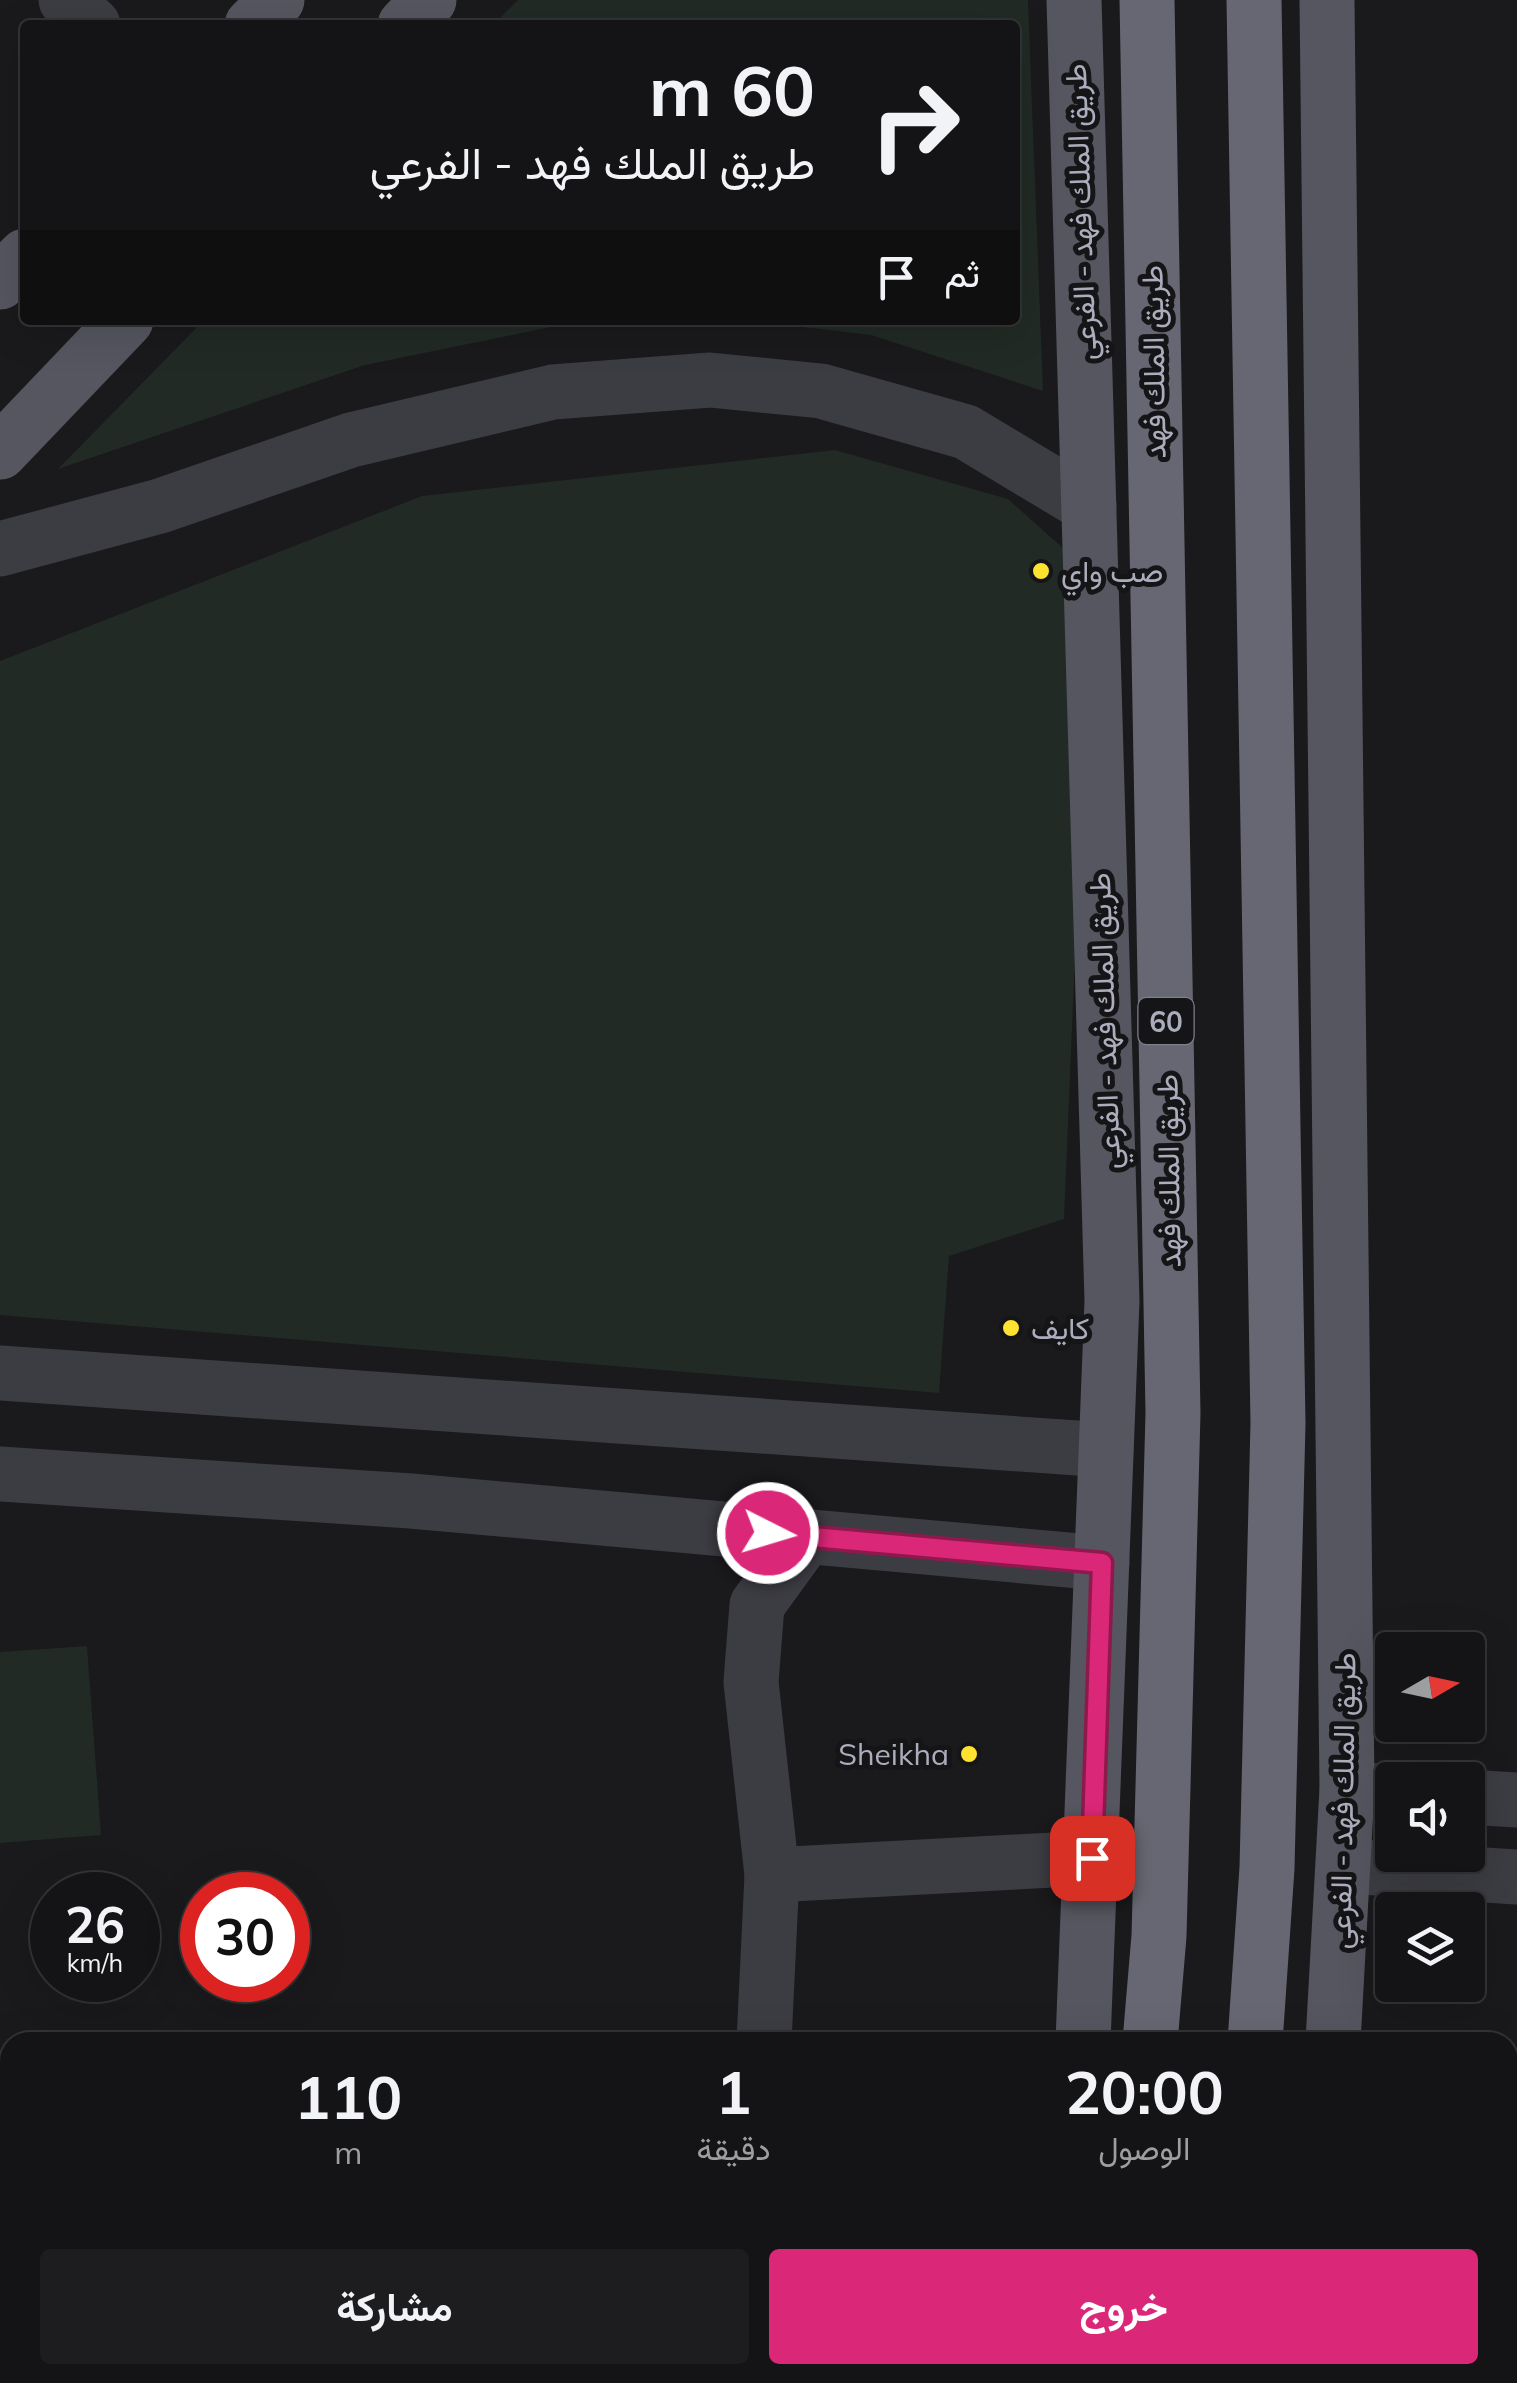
<!DOCTYPE html>
<html lang="ar">
<head>
<meta charset="utf-8">
<style>
	:root { --surface:#141315; --page:#1d1c1e; --text:#f1f3f6; --muted:#9d9ea0; --line:#333234; --accent:#db2777 }
	body { margin:0; font-family:Mulish,Vazirmatn,sans-serif; background:var(--page); color:var(--text); direction:rtl; height:100vh; display:flex; flex-direction:column; font-size:38px; white-space:nowrap }
	* { box-sizing:border-box; margin:0 }
	p { font-size:32px; color:var(--muted) }
	.icon { flex:none; width:55px; height:55px; fill:none; stroke:currentColor; stroke-width:2; stroke-linecap:round; stroke-linejoin:round }
	.map { position:relative; flex:1; overflow:hidden; direction:ltr }
	.drawer { position:absolute; left:0px; top:2032px; width:1518px; height:352px; display:flex; flex-direction:column; background:var(--surface); border-radius:30px 30px 0 0; box-shadow:0 10px 40px #0002,0 0 0 2px var(--line); direction:rtl }
	.drawer>* { flex:none }
	.top-card { position:absolute; left:20px; top:20px; width:1000px; height:305px; border-radius:10px; box-shadow:0 10px 40px #0002,0 0 0 2px var(--line); direction:rtl; background:#141315; color:var(--text); overflow:hidden }
	.needle { width:65px; rotate:81deg }
	.fabs { position:absolute; left:1375px; top:1632px; display:grid; gap:20px }
	.fabs a { display:grid; place-items:center; width:110px; height:110px; border-radius:10px; background:var(--surface); box-shadow:0 10px 40px #0002,0 0 0 2px var(--line); font-size:50px }
	.speed { position:absolute; left:30px; top:1872px; display:flex; gap:20px; font-size:50px; font-weight:700; text-align:center }
	.speed>* { display:grid; place-content:center; width:130px; height:130px; border-radius:50%; background:var(--surface); box-shadow:0 10px 40px #0002,0 0 0 2px var(--line); line-height:1 }
	.speed small { font-size:25px; font-weight:400 }
	.speed .limit { border:15px solid #d22; background:#fff; color:#111 }
	.pin { position:absolute; display:grid; place-items:center; width:85px; height:85px; color:#fff; margin:-42px; border-radius:20px; box-shadow:0 5px 15px #0006 }
	.me { position:absolute; width:110px; margin:-55px; rotate:95deg; stroke-linejoin:round; filter:drop-shadow(0 0 8px #0008) }
	.turn { display:flex; align-items:center; gap:35px; height:210px; padding:0 40px; font-size:45px }
	.turn .icon { width:130px; height:130px; stroke-width:2.5 }
	.turn b { display:block; font-size:70px; line-height:85px }
	.then { display:flex; align-items:center; height:95px; padding:0 40px; background:#0003; gap:20px; font-size:38px }
	.eta { display:flex; justify-content:space-evenly; align-items:center; height:170px; text-align:center }
	.eta b { font-size:60px; font-weight:700; line-height:70px }
	.action { display:flex; gap:20px; margin-top:auto; padding:20px 40px }
	.action a { flex:1; height:115px; border-radius:10px; background:var(--accent); color:#fff; font-size:40px; font-weight:700; line-height:115px; text-align:center }
	.action a+a { background:var(--page); color:var(--text) }
	.map>svg:first-child { display:block }
	.green { fill:#212a24 }
	.lines { fill:none; stroke-linecap:round; stroke-linejoin:round }
	.minor { stroke:#3c3c43; stroke-width:55 }
	.major { stroke:#565660; stroke-width:55 }
	.highway { stroke:#666772; stroke-width:55 }
	.route-casing { stroke:#8e194d; stroke-width:25 }
	.route { stroke:#db2777; stroke-width:18 }
	.poi-dot { fill:#fee22f; stroke:#151417; stroke-width:4 }
	.labels { text-anchor:middle; dominant-baseline:central; stroke-width:10; stroke-linejoin:round; paint-order:stroke }
	.shield { fill:#151417; stroke:#7e7f8a; stroke-width:2.5 }
	.shield-label { font-size:28px; font-weight:bold; fill:#abadbc }
	.street-label { font-size:30px; fill:#abadbc; stroke:#151417 }
	.poi-label { font-size:30px; fill:#abadbc; stroke:#151417; text-anchor:start }
</style>
</head>
<body>
<div class="map">
<svg width="1517" height="2383" viewBox="0 0 1517 2383">
	<rect width="100%" height="100%" fill="#1a191c"/>
	<g class="green">
		<path d="M 518,0 L 1028,0 L 1043,391 L 871,335 L 743,320 L 1015,320 L 1015,25 L 493,25 Z"/>
		<path d="M 204,320 L 711,320 L 571,323 L 365,365 L 58,469 Z"/>
		<path d="M 835,450 L 1008,499 L 1091,573 L 1064,1219 L 949,1256 L 939,1393 L 0,1315 L 0,661 L 422,496 Z"/>
		<path d="M 87,1646 L 101,1835 L 0,1843 L 0,1652 Z"/>
	</g>
	<g class="lines">
		<g class="minor">
			<path d="M 66,0 L 93,25"/>
			<path d="M 0,549 L 160,506 L 351,440 L 553,392 L 710,380 L 821,391 L 966,432 L 1089,506"/>
			<path d="M 0,1373 L 1106,1450"/>
			<path d="M 0,1474 L 411,1501 L 1102,1563"/>
			<path d="M 1347,1789 L 1392,1792"/>
			<path d="M 1468,1797 L 1517,1800"/>
			<path d="M 1346,1866 L 1517,1877"/>
			<path d="M 772,1875 L 1091,1858"/>
			<path d="M 764,2042 L 772,1875 L 751,1682 L 757,1605 L 807,1536"/>
			<path d="M 734,2383 L 734,2375"/>
		</g>
		<g class="major">
			<path d="M 1074,0 L 1112,1301 L 1083,2042"/>
			<path d="M 1327,0 L 1347,1789 L 1333,2042"/>
			<path d="M 252,25 L 277,0"/>
			<path d="M 405,25 L 429,0"/>
			<path d="M 0,282 L 25,256"/>
			<path d="M 0,452 L 126,320"/>
			<path d="M 1058,2383 L 1059,2375"/>
			<path d="M 1308,2383 L 1309,2375"/>
		</g>
		<g class="highway">
			<path d="M 1147,0 L 1173,1413 L 1159,1936 L 1150,2042"/>
			<path d="M 1254,0 L 1278,1423 L 1267,1868 L 1255,2042"/>
			<path d="M 1120,2383 L 1120,2375"/>
			<path d="M 1231,2383 L 1231,2375"/>
		</g>
	</g>
	<g class="lines">
		<defs>
			<path id="route" d="M 768,1533 L 1102,1563 L 1092,1858"/>
		</defs>
		<use href="#route" class="route-casing"/>
		<use href="#route" class="route"/>
	</g>
	<g class="poi-dot">
		<circle cx="1041" cy="571" r="10"/>
		<circle cx="1011" cy="1328" r="10"/>
		<circle cx="969" cy="1754" r="10"/>
	</g>
	<g class="labels">
		<rect class="shield" x="1138.5" y="998" width="55" height="46" rx="8"/>
		<g class="shield-label">
			<text x="1166" y="1021">60</text>
		</g>
		<g class="street-label">
			<text transform="translate(1080 212) rotate(-92)">طريق الملك فهد - الفرعي</text>
			<text transform="translate(1153 362) rotate(-91)">طريق الملك فهد</text>
			<text transform="translate(1104 1021) rotate(-92)">طريق الملك فهد - الفرعي</text>
			<text transform="translate(1168 1171) rotate(-91)">طريق الملك فهد</text>
			<text transform="translate(1342 1801) rotate(-89)">طريق الملك فهد - الفرعي</text>
		</g>
		<g class="poi-label">
			<text x="1061" y="571">صب واي</text>
			<text x="1031" y="1328">كايف</text>
			<text x="949" y="1754" text-anchor="end">Sheikha</text>
		</g>
	</g>
</svg>
<div class="fabs">
<a><svg class="needle" viewBox="-14 -14 28 28"><path d="M0-13l5 13h-10z" fill="#e53935"/><path d="M0 13l5-13h-10z" fill="#9d9ea0"/></svg></a>
<a><svg class="icon" aria-label="sound" viewBox="0 0 24 24"><path d="M4 9h4l5-4v14l-5-4H4zM17 9q2 3 0 6"/></svg></a>
<a><svg class="icon" aria-label="layers" viewBox="0 0 24 24"><path d="M12 4l9 5-9 5-9-5zM3 14l9 5 9-5"/></svg></a>
</div>
<div class="speed"><div>26<small>km/h</small></div><div class="limit">30</div></div>
<div class="pin" style="left:1092px;top:1858px;background:#d93025"><svg class="icon" aria-label="arrive" viewBox="0 0 24 24"><path d="M6 21V4h12l-3 4 3 4H6"/></svg></div>
<svg class="me" style="left:768px;top:1533px" viewBox="-20 -20 40 40"><circle r="17" fill="#db2777" stroke="#fff" stroke-width="3"/><path d="M0-11L8 9 0 5-8 9z" fill="#fff"/></svg>
<div class="top-card">
<div class="turn"><svg class="icon" aria-label="right" viewBox="0 0 24 24"><path d="M7 20v-9h11M14 6l5 5-5 5"/></svg><div><b>60 m</b>طريق الملك فهد - الفرعي</div></div>
<div class="then">ثم<svg class="icon" aria-label="arrive" viewBox="0 0 24 24"><path d="M6 21V4h12l-3 4 3 4H6"/></svg></div>
</div>
<section class="drawer">
<div class="eta">
<div><b>20:00</b><p>الوصول</p></div>
<div><b>1</b><p>دقيقة</p></div>
<div><b>110</b><p>m</p></div>
</div>
<div class="action"><a>خروج</a><a>مشاركة</a></div>
</section>
</div>
</body>
</html>
